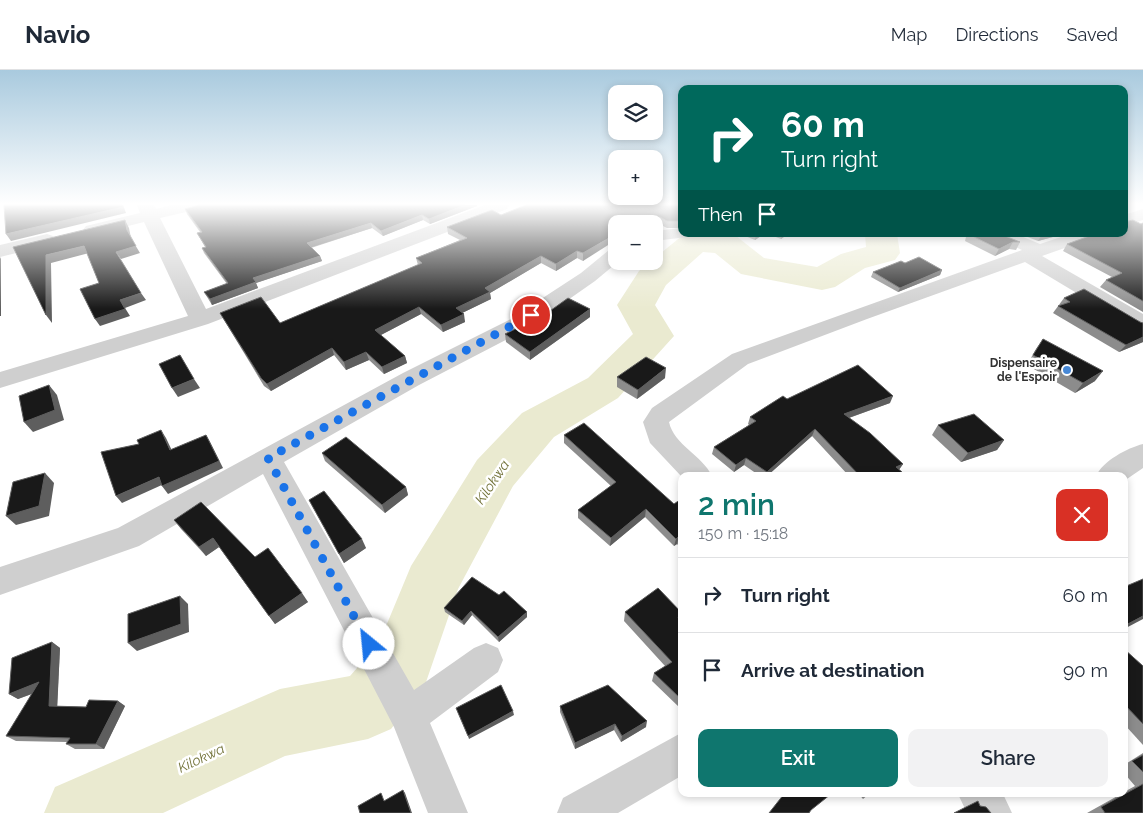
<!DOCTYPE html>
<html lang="en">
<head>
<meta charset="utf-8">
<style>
	:root { --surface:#fff; --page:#f2f2f3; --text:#1f2937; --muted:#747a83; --line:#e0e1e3; --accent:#0f766e }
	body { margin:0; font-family:Raleway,sans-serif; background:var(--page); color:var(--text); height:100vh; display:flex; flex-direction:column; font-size:19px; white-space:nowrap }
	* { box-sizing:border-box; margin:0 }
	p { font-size:16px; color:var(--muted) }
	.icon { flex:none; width:28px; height:28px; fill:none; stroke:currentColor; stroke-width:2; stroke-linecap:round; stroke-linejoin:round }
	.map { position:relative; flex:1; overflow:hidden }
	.sheet { position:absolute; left:678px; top:402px; width:450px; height:325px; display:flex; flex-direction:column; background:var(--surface); border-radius:10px; box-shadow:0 2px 8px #0003 }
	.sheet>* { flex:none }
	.guide { position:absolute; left:678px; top:15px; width:450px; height:152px; border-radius:10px; box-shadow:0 2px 8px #0003; background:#00695c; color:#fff; overflow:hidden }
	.tools { position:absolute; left:608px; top:15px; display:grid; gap:10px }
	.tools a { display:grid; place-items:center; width:55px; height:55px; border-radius:10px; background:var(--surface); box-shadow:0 2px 8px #0003; font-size:25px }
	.pin { position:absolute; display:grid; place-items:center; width:42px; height:42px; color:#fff; margin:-21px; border:2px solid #fff; border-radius:50%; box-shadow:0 1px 5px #0007 }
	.me { position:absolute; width:55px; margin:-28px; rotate:332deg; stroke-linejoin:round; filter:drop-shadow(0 0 4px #0008) }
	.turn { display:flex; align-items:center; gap:18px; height:105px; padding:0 20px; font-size:22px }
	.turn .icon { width:65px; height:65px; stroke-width:2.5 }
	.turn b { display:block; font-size:35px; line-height:42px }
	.then { display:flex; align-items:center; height:48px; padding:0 20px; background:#0003; gap:10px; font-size:19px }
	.round { display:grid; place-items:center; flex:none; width:52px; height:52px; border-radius:10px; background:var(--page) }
	.summary { display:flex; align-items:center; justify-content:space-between; height:85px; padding:0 20px }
	h1 { font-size:30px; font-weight:600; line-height:38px; color:var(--accent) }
	.cta { display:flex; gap:10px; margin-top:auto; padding:10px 20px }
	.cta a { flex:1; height:58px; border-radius:10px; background:var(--accent); color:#fff; font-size:20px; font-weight:600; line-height:58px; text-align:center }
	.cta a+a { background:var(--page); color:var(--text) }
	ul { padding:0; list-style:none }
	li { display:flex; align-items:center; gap:15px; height:75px; padding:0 20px; border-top:1px solid var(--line) }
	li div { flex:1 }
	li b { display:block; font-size:19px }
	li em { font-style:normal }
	header { display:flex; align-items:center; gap:30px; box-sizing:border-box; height:70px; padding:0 25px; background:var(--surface); border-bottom:1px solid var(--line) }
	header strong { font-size:24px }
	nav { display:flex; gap:28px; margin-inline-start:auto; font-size:18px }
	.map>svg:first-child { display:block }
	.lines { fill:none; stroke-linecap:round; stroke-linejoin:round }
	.river { fill:#eaead0; fill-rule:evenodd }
	.minor { fill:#cfcfcf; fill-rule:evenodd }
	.tertiary { fill:#cfcfcf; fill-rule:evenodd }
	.wall { fill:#8c8c8c }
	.shaded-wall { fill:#5e5e5e }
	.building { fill:#191919; stroke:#5e5e5e }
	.route { stroke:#1a73e8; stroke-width:9; stroke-dasharray:0 16.2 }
	.poi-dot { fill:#4788d6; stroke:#fff; stroke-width:2 }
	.labels { text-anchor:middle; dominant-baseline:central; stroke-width:5; stroke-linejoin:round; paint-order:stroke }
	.poi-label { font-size:12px; font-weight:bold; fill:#323232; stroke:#fff; text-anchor:end }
	.water-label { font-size:14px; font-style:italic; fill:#74743b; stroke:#fff }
</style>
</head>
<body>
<header>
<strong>Navio</strong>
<nav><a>Map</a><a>Directions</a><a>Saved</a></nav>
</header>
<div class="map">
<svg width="1143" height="743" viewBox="0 0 1143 743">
	<rect width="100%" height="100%" fill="#fff"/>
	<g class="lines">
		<path class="river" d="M 688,164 L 727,164 L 736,166 L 764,188 L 817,197 L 841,184 L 866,177 L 865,164 L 897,164 L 900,183 L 895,190 L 865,198 L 835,217 L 822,220 L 741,204 L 715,183 L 703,182 L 666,215 L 655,235 L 674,266 L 618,328 L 554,367 L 513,416 L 458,519 L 425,615 L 391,659 L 368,669 L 285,686 L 163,743 L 44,743 L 55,717 L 280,619 L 350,606 L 379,573 L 411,496 L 477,390 L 522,343 L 588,308 L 633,264 L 617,235 L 639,201 L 683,165 Z"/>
		<g class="minor">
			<path d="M 137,135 L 154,135 L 156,139 L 171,135 L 201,135 L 199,139 L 160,148 L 206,239 L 485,135 L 509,135 L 507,139 L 208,254 L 0,318 L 0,302 L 188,246 L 144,152 L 92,165 L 86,164 L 83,160 L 86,156 L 140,143 Z"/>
			<path d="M 1143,139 L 1143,150 L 1124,156 L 1124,145 Z"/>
			<path d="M 681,158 L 681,164 L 690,164 L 687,167 L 654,171 L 654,161 Z"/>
			<path d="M 47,164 L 53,166 L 56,170 L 53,174 L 0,187 L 0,175 Z"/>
			<path d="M 992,164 L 1016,164 L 1040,174 L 1070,164 L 1096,164 L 1093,168 L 1042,186 L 1143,244 L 1143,260 L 1135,258 L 1025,192 L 867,249 L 748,294 L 669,352 C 674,375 702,385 712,406 L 681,406 L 650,373 L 643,352 L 652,338 L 732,284 L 1022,180 L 995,168 Z"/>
			<path d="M 616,178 L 616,191 L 619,191 L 595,211 L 525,260 L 419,315 L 284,392 L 414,620 L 474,578 L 486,573 L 498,578 L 503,590 L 498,602 L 430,653 L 468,743 L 428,743 L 394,657 L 263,404 L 139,476 L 0,525 L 0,497 L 118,458 L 403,303 L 509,250 L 581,203 L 609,180 Z"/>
			<path d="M 958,724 L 1003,724 L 1012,743 L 967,743 Z"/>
		</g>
		<g class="tertiary">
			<path d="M 1143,374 L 1143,398 L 1124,411 L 1124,406 L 1096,406 C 1103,391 1127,378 1143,374 Z"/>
			<path d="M 681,663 L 681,706 L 618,743 L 557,743 L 563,728 Z"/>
		</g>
	</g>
	<g class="wall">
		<path d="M 199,135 L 477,135 L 477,136 L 430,154 L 423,150 L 383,166 L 372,158 L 311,178 L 320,186 L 322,191 L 256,213 L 258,218 L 212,235 L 204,222 L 227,214 L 204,183 L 202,178 L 205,177 L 197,163 L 200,162 L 187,144 L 185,139 Z"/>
		<path d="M 681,135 L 681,158 L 667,158 L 659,154 L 616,154 L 583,191 L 577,188 L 556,201 L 541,193 L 490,223 L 491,229 L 462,243 L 465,252 L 443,262 L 421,244 L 381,265 L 405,286 L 407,293 L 384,304 L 369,290 L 346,300 L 334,285 L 271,321 L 264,316 L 224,250 L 220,243 L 280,253 L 418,195 L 416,188 L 460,170 L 448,164 L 447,157 L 501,145 Z"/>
		<path d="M 1128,151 L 1141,154 L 1143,153 L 1143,242 L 1100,217 L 1106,210 L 1112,207 L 1063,181 L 1067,174 L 1095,164 Z"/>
		<path d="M 740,164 L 764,164 L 755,170 Z"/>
		<path d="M 768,164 L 788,164 L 781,169 Z"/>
		<path d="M 960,164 L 1000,164 L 1020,172 L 1016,180 L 1009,179 L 995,186 L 965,171 L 966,167 Z"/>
		<path d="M 1020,164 L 1064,164 L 1038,171 Z"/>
		<path d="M 905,193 L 942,200 L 940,205 L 898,222 L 871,207 L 873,202 Z"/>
		<path d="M 1064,228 L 1140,252 L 1143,272 L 1119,282 L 1053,243 Z"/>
		<path d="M 590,247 L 530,290 L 506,272 L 505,264 L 529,256 Z"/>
		<path d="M 1043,269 L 1095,311 L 1075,323 L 1027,295 L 1036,279 Z"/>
		<path d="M 617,307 L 665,308 L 637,329 L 617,317 Z"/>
		<path d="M 787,329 L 890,333 L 849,348 L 903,394 L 899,400 L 900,405 L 902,406 L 849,406 L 812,366 L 767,406 L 760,406 L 744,395 L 734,402 L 712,384 L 714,377 L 749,355 L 748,354 L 750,347 Z"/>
		<path d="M 938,355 L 1004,370 L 997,380 L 961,392 L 932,365 Z"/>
		<path d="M 564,365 L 674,434 L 681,429 L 681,478 L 677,474 L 674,476 L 645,447 L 610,476 L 578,448 L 578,440 L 611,416 L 564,373 Z"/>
		<path d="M 322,383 L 406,417 L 408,425 L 385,443 L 325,391 Z"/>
		<path d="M 309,430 L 366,478 L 344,493 Z"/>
		<path d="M 174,450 L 255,487 L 308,532 L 275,554 L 219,477 L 206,486 L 181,459 Z"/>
		<path d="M 444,538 L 527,547 L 499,572 L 472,545 L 464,555 L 445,542 Z"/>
		<path d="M 625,542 L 681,551 L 681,636 L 679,637 L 652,611 L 654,603 L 665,596 L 624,551 Z"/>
		<path d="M 52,572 L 60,578 L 57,636 L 86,637 L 118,631 L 125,636 L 104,679 L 75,679 L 66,674 L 67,672 L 16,671 L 6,666 L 32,624 L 18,629 L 9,624 Z"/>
		<path d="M 1124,579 L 1143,596 L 1143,675 L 1124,654 Z"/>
		<path d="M 560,636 L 646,657 L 621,672 L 614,660 L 575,679 L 560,642 Z"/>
		<path d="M 1143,683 L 1143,743 L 1087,743 L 1121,724 L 1124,724 L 1124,722 L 1135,716 L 1124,703 L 1124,695 Z"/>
		<path d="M 859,724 L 869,724 L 863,729 Z"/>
	</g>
	<g class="shaded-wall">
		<path d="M 122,135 L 123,135 L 126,143 L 11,171 L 6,164 Z"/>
		<path d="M 465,135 L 477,135 L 477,136 L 430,154 L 429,149 Z"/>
		<path d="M 422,145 L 423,150 L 383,166 L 381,161 Z"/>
		<path d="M 660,147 L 659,154 L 654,155 L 654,154 L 633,154 L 637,152 Z"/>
		<path d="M 125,150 L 129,158 L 131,168 L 140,183 L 121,189 L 116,182 L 127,160 Z"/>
		<path d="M 371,153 L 372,158 L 309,178 L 307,173 Z"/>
		<path d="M 616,164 L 616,170 L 583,191 L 583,183 Z"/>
		<path d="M 756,164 L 764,164 L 755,170 Z"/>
		<path d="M 782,164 L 788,164 L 781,169 Z"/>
		<path d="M 1042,164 L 1064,164 L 1038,171 Z"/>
		<path d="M 1013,172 L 1009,179 L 995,186 L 999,179 Z"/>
		<path d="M 84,176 L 89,183 L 51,193 L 52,253 L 46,245 L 46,185 Z"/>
		<path d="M 577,181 L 577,188 L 556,201 L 556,194 Z"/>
		<path d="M 320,186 L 322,191 L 256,213 L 258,218 L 212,235 L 210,229 L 253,208 Z"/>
		<path d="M 541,186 L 541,193 L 490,223 L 491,229 L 458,245 L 456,238 L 485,218 Z"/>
		<path d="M 0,187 L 1,189 L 1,246 L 0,246 Z"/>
		<path d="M 942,200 L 940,205 L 898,222 L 900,218 Z"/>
		<path d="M 141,223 L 146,230 L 125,238 L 130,246 L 100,256 L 95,249 L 120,230 Z"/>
		<path d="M 419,237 L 421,244 L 377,267 L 375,260 Z"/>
		<path d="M 590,239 L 590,247 L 530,290 L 530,282 Z"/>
		<path d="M 464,244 L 465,252 L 443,262 L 441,255 Z"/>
		<path d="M 1143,267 L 1143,272 L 1119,282 L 1126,275 Z"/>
		<path d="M 332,278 L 334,285 L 271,321 L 267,314 Z"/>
		<path d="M 366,282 L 369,290 L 346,300 L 344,292 Z"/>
		<path d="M 405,286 L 407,293 L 384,304 L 382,297 Z"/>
		<path d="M 666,298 L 665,308 L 637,329 L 638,320 Z"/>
		<path d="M 1103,301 L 1095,311 L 1075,323 L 1083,313 Z"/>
		<path d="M 194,309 L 200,318 L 178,327 L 172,318 Z"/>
		<path d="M 49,315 L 57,325 L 64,350 L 33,362 L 24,352 Z"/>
		<path d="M 893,326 L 890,333 L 840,351 L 844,344 Z"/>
		<path d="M 815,359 L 812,366 L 767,406 L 765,406 L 767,402 Z"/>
		<path d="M 161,360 L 166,368 L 175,387 L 170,380 Z"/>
		<path d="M 206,365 L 210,372 L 223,398 L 168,424 L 162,416 Z"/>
		<path d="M 1004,370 L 997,380 L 961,392 L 968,383 Z"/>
		<path d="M 746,388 L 744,395 L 734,402 L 736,395 Z"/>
		<path d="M 903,394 L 898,401 L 896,397 Z"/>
		<path d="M 45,403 L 54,413 L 49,446 L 16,455 L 6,446 Z"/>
		<path d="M 159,407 L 164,414 L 122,433 L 116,426 Z"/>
		<path d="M 406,417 L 408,425 L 385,443 L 382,435 Z"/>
		<path d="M 646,439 L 645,447 L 610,476 L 611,468 Z"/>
		<path d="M 679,466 L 677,474 L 674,476 L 676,469 Z"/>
		<path d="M 213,468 L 219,477 L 206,486 L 199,477 Z"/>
		<path d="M 362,469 L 366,478 L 344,493 L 339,484 Z"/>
		<path d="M 302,523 L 308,532 L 275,554 L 269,546 Z"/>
		<path d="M 180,526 L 188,534 L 189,562 L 137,581 L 128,573 Z"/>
		<path d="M 471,541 L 472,545 L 464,555 L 462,551 Z"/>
		<path d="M 527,542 L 527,547 L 499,572 L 498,567 Z"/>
		<path d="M 681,544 L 681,549 L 680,552 L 678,547 Z"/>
		<path d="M 1143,546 L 1143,549 L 1124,559 L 1124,556 Z"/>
		<path d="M 52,572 L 60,578 L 57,642 L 49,636 Z"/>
		<path d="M 39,612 L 47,618 L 18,629 L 9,624 Z"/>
		<path d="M 118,631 L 125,636 L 104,679 L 96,674 Z"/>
		<path d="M 513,641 L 514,645 L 469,669 L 468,666 Z"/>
		<path d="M 647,651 L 646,657 L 621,672 L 622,666 Z"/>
		<path d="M 615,654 L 614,660 L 575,679 L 575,673 Z"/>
		<path d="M 403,720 L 405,723 L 412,743 L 411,743 Z"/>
	</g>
	<g class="building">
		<path d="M 4,135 L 122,135 L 123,137 L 6,164 Z"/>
		<path d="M 199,135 L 465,135 L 429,149 L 422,145 L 381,161 L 371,153 L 307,173 L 320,186 L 253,208 L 256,212 L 210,229 L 204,222 L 228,213 L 202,178 L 206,177 L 197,163 L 202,162 L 185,139 Z"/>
		<path d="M 526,135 L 681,135 L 681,151 L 667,151 L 660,147 L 637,152 L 633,154 L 616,154 L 616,164 L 583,183 L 577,181 L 556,194 L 541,186 L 485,218 L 490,222 L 456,238 L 464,244 L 441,255 L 419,237 L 375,260 L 405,286 L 382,297 L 366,282 L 344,292 L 332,278 L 267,314 L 261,308 L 220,243 L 261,227 L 280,253 L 422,193 L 416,188 L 467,168 L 447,157 L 492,140 L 501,145 Z"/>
		<path d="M 1124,145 L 1127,147 L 1128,151 L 1133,150 L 1141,154 L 1143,153 L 1143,231 L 1106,210 L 1122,203 L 1067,174 L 1095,164 L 1124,164 Z"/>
		<path d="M 125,150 L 127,160 L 136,176 L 116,182 L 141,223 L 120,230 L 125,239 L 95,249 L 80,219 L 99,213 L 84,176 L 46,185 L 46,245 L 13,177 Z"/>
		<path d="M 968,164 L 1000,164 L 1020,172 L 1013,172 L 999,179 Z"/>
		<path d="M 919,187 L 942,200 L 900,218 L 873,202 L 901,191 L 905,193 Z"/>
		<path d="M 1084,219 L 1140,252 L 1143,253 L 1143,267 L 1126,275 L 1058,236 L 1070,232 L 1064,228 Z"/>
		<path d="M 568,228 L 590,239 L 530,282 L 505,264 L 526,254 L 529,256 Z"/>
		<path d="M 1043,269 L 1103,301 L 1083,313 L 1033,285 Z"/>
		<path d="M 180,285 L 194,309 L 172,318 L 159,294 Z"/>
		<path d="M 646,287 L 666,298 L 638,320 L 617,307 Z"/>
		<path d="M 858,295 L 893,326 L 844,344 L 870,363 L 903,394 L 896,397 L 902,402 L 899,403 L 902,406 L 860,406 L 815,359 L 767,402 L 746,388 L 736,395 L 714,377 L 756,351 L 750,347 L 783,326 L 787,329 Z"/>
		<path d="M 49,315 L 55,340 L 24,352 L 19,326 Z"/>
		<path d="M 974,344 L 1004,370 L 968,383 L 938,355 Z"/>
		<path d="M 584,353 L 674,434 L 681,429 L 681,469 L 679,466 L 676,469 L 646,439 L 611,468 L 578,440 L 616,412 L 564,365 Z"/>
		<path d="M 161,360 L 170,380 L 206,365 L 219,391 L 162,416 L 159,407 L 116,426 L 101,382 L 139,374 L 137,370 Z"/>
		<path d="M 346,367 L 406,417 L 382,435 L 322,383 Z"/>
		<path d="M 45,403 L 39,436 L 6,446 L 13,412 Z"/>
		<path d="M 324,421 L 362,469 L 339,484 L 309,430 Z"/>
		<path d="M 201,432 L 255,487 L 268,478 L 302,523 L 269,546 L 213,468 L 199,477 L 174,450 Z"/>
		<path d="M 472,507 L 499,525 L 504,521 L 527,542 L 498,567 L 471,541 L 462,551 L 444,538 Z"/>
		<path d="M 1143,509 L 1143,546 L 1124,556 L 1124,517 Z"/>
		<path d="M 658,518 L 681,542 L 681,544 L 678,547 L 681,552 L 681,629 L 654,603 L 672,592 L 625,542 Z"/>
		<path d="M 180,526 L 181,554 L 128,573 L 128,544 Z"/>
		<path d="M 52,572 L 49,636 L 86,637 L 89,630 L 118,631 L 96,674 L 66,674 L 70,668 L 6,666 L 39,612 L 9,624 L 12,588 Z"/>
		<path d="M 1124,579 L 1143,596 L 1143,654 L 1124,634 Z"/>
		<path d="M 501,615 L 513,641 L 468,666 L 456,638 Z"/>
		<path d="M 608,615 L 647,651 L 622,666 L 615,654 L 575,673 L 560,636 Z"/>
		<path d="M 1143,685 L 1143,702 L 1132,691 Z"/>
		<path d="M 1143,714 L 1143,743 L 1105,743 L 1101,737 Z"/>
		<path d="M 403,720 L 411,743 L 360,743 L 358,736 L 381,723 L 384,731 Z"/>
		<path d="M 784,724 L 831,724 L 811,740 L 809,743 L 769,743 Z"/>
		<path d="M 978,731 L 980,736 L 986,737 L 991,743 L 954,743 Z"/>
	</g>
	<linearGradient id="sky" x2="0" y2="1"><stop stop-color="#a9cade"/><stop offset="0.56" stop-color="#fff"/><stop offset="1" stop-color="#fff" stop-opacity="0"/></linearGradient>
	<rect width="1143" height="239" fill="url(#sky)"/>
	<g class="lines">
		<path class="route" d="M 369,574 L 268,388 L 531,245"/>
	</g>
	<circle class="poi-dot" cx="1067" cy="300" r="5"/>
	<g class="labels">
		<g class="poi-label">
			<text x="1057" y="293">Dispensaire<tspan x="1057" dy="14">de l'Espoir</tspan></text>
		</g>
		<g class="water-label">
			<text transform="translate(492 412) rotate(-56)">Kilokwa</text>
			<text transform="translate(201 688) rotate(-25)">Kilokwa</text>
		</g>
	</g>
</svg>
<div class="tools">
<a><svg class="icon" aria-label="layers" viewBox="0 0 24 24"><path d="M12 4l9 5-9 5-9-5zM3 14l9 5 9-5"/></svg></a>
<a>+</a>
<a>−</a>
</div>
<div class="pin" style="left:531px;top:245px;background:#d93025"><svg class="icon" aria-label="arrive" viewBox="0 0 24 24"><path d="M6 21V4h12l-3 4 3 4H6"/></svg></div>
<svg class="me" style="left:369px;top:574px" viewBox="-20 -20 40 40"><circle r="19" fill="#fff"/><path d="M0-13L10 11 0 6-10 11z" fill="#1a73e8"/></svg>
<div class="guide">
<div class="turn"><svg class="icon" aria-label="right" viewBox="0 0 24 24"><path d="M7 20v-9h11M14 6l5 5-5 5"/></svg><div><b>60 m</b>Turn right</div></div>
<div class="then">Then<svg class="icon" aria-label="arrive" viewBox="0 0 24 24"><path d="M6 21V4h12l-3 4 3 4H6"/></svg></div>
</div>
<section class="sheet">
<div class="summary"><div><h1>2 min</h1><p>150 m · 15:18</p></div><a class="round" style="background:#d93025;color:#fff"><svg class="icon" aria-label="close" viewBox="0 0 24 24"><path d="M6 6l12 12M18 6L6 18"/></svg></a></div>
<ul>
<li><svg class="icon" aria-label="right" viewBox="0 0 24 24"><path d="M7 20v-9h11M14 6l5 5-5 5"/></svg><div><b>Turn right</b></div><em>60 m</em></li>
<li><svg class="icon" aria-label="arrive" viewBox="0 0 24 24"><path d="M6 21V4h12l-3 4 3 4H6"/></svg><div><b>Arrive at destination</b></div><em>90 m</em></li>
</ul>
<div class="cta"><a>Exit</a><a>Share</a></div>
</section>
</div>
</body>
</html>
